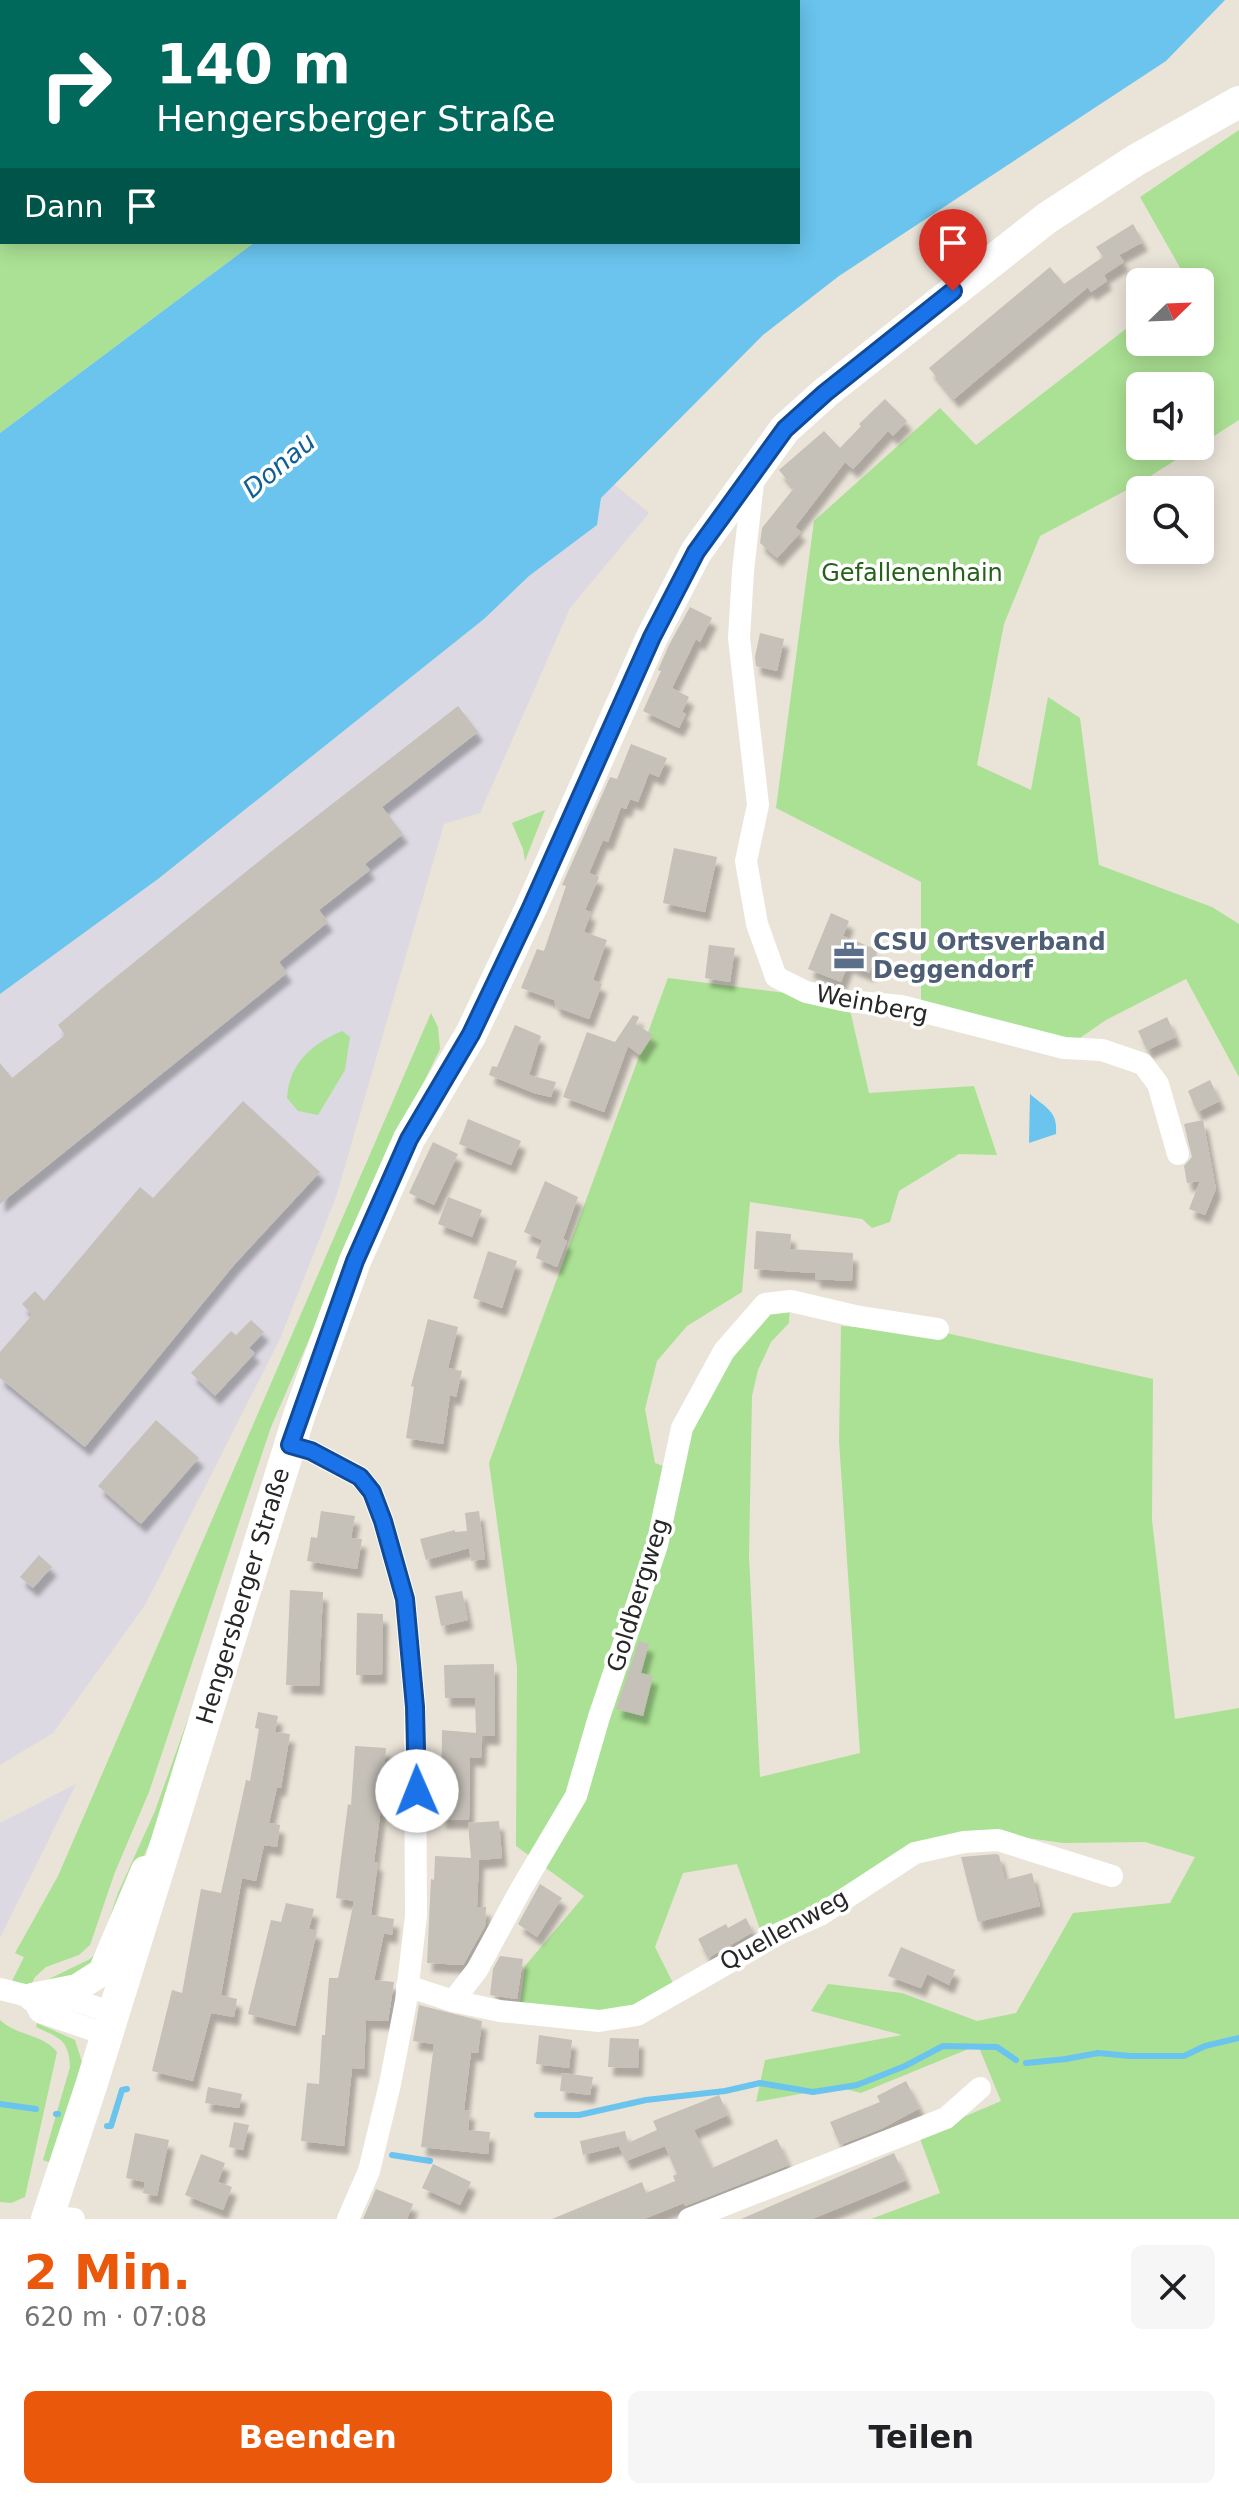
<!DOCTYPE html>
<html lang="de">
<head>
<meta charset="utf-8">
<style>
	:root { --surface:#fff; --page:#f6f6f6; --text:#202124; --muted:#757577; --accent:#ea580c }
	body { margin:0; font-family:"DejaVu Sans",sans-serif; background:var(--page); color:var(--text); height:100vh; display:flex; flex-direction:column; font-size:30px; white-space:nowrap }
	* { box-sizing:border-box; margin:0 }
	p { font-size:26px; color:var(--muted) }
	.icon { flex:none; width:44px; height:44px; fill:none; stroke:currentColor; stroke-width:2; stroke-linecap:round; stroke-linejoin:round }
	.map { position:relative; height:2219px; overflow:hidden }
	.panel { display:flex; flex-direction:column; background:var(--surface); flex:1 }
	.panel>* { flex:none }
	.top-card { position:absolute; left:0px; top:0px; width:800px; height:244px; box-shadow:0 4px 20px #0003; background:#00695c; color:#fff; overflow:hidden }
	.needle { width:52px; rotate:67deg }
	.tools { position:absolute; left:1126px; top:268px; display:grid; gap:16px }
	.tools a { display:grid; place-items:center; width:88px; height:88px; border-radius:12px; background:var(--surface); box-shadow:0 4px 20px #0003; font-size:40px }
	.pin { position:absolute; display:grid; place-items:center; width:68px; height:68px; color:#fff; margin:-82px -34px; border-radius:50% 50% 50% 0; rotate:-45deg; box-shadow:0 0 8px #0007 }
	.pin .icon { rotate:45deg }
	.me { position:absolute; width:88px; margin:-44px; rotate:359deg; stroke-linejoin:round; filter:drop-shadow(0 0 6px #0008) }
	.turn { display:flex; align-items:center; gap:28px; height:168px; padding:0 24px; font-size:36px }
	.turn .icon { width:104px; height:104px; stroke-width:2.5 }
	.turn b { display:block; font-size:56px; line-height:68px }
	.then { display:flex; align-items:center; height:76px; padding:0 24px; background:#0003; gap:16px; font-size:30px }
	.round { display:grid; place-items:center; flex:none; width:84px; height:84px; border-radius:12px; background:var(--page) }
	.head { display:flex; align-items:center; justify-content:space-between; height:136px; padding:0 24px }
	h1 { font-size:48px; font-weight:800; line-height:60px; color:var(--accent) }
	.cta { display:flex; gap:16px; margin-top:auto; padding:16px 24px }
	.cta a { flex:1; height:92px; border-radius:12px; background:var(--accent); color:#fff; font-size:32px; font-weight:800; line-height:92px; text-align:center }
	.cta a+a { background:var(--page); color:var(--text) }
	.map>svg:first-child { display:block }
	.industrial { fill:#dcd9e2 }
	.green { fill:#abe194 }
	.water { fill:#6ac4ed }
	.lines { fill:none; stroke-linecap:round; stroke-linejoin:round }
	.stream { stroke:#6ac4ed; stroke-width:6 }
	.building { fill:#c5c0b8; filter:url(#shadow) }
	.minor { stroke:#fff; stroke-width:22 }
	.tertiary { stroke:#fff; stroke-width:28 }
	.secondary { stroke:#fff; stroke-width:32 }
	.route-casing { stroke:#114b97; stroke-width:20 }
	.route { stroke:#1a73e8; stroke-width:14 }
	.labels { text-anchor:middle; dominant-baseline:central; stroke-width:7; stroke-linejoin:round; paint-order:stroke }
	.park-label { font-size:24px; fill:#256219; stroke:#fff }
	.service-label { font-size:24px; font-weight:bold; fill:#4e5e75; stroke:#fff; text-anchor:start }
	.street-label { font-size:24px; fill:#272727; stroke:#fff }
	.water-label { font-size:26px; font-style:italic; fill:#0e6094; stroke:#fff }
</style>
</head>
<body>
<div class="map">
<svg width="1239" height="2219" viewBox="0 0 1239 2219">
	<defs>
		<filter id="shadow"><feDropShadow dx="5" dy="9" stdDeviation="2" flood-color="#0004"/></filter>
	</defs>
	<rect width="100%" height="100%" fill="#eae3d8"/>
	<g class="industrial">
		<path d="M 614,484 L 649,513 L 570,608 L 480,813 L 444,824 L 336,1197 L 280,1339 L 145,1605 L 53,1733 L 0,1765 L 0,994 L 158,879 L 484,619 L 529,576 L 597,525 L 601,498 Z"/>
		<path d="M 76,1784 L 0,1938 L 0,1823 Z"/>
	</g>
	<g class="green">
		<path d="M 0,0 L 452,0 L 450,2 L 2,2 L 2,242 L 255,242 L 0,433 Z"/>
		<path d="M 1239,130 L 1239,420 L 1200,445 L 1200,386 L 1140,386 L 1140,446 L 1198,446 L 1136,485 L 1040,536 L 1004,624 L 977,765 L 1031,790 L 1048,697 L 1080,718 L 1099,865 L 1212,907 L 1239,924 L 1239,1077 L 1186,979 L 1106,1020 L 1064,1049 L 921,1012 L 921,882 L 776,808 L 814,521 L 940,408 L 976,445 L 1140,318 L 1140,342 L 1200,342 L 1200,282 L 1186,282 L 1187,280 L 1140,197 Z"/>
		<path d="M 545,810 L 525,861 L 523,849 L 512,823 Z"/>
		<path d="M 668,978 L 848,1001 L 869,1093 L 974,1086 L 997,1155 L 959,1154 L 899,1191 L 890,1222 L 872,1228 L 862,1219 L 750,1202 L 742,1292 L 687,1326 L 657,1361 L 645,1409 L 655,1463 L 674,1470 L 684,1429 L 766,1305 L 790,1304 L 789,1323 L 771,1342 L 758,1370 L 752,1396 L 749,1556 L 760,1777 L 860,1753 L 839,1441 L 841,1326 L 937,1331 L 1153,1379 L 1152,1520 L 1175,1719 L 1239,1708 L 1239,2219 L 871,2219 L 940,2193 L 919,2136 L 1001,2101 L 978,2045 L 861,2093 L 837,2087 L 756,2102 L 765,2060 L 902,2035 L 811,2011 L 828,1984 L 902,1993 L 977,2021 L 1016,2013 L 1073,1913 L 1170,1903 L 1195,1857 L 1145,1842 L 1063,1843 L 1020,1837 L 968,1835 L 812,1912 L 760,1929 L 737,1864 L 683,1873 L 655,1947 L 673,1983 L 649,2003 L 598,2011 L 520,2004 L 525,1966 L 584,1896 L 516,1846 L 517,1667 L 489,1463 Z"/>
		<path d="M 431,1013 L 438,1027 L 440,1049 L 397,1137 L 271,1427 L 149,1792 L 115,1872 L 90,1945 L 79,1955 L 46,1967 L 35,1977 L 31,1985 L 11,1983 L 24,1957 L 15,1953 L 58,1876 Z"/>
		<path d="M 342,1031 L 350,1037 L 345,1070 L 318,1115 L 298,1111 L 287,1098 C 289,1063 312,1044 342,1031 Z"/>
		<path d="M 209,1660 L 158,1824 L 126,1896 L 114,1936 L 78,1978 L 47,1980 L 90,1959 L 98,1951 L 118,1893 L 155,1811 Z"/>
		<path d="M 0,2020 C 17,2036 43,2034 57,2052 L 25,2197 L 11,2203 L 0,2202 Z"/>
		<path d="M 37,2023 L 75,2040 L 82,2062 L 53,2164 L 43,2160 L 70,2067 C 69,2039 59,2038 36,2027 Z"/>
	</g>
	<g class="water">
		<path d="M 452,0 L 1225,0 L 1166,61 L 839,276 L 763,335 L 601,498 L 597,525 L 529,576 L 484,619 L 158,879 L 0,994 L 0,433 L 255,242 L 798,242 L 798,2 L 450,2 Z"/>
		<path d="M 1030,1094 C 1046,1108 1058,1111 1056,1134 L 1029,1143 Z"/>
	</g>
	<g class="lines">
		<g class="stream">
			<path d="M 1026,2063 L 1066,2059 L 1098,2053 L 1130,2056 L 1184,2056 L 1205,2046 L 1239,2038"/>
			<path d="M 0,2104 L 36,2109"/>
			<path d="M 56,2114 L 58,2114"/>
			<path d="M 537,2115 L 579,2115 L 646,2100 L 725,2091 L 760,2083 L 813,2092 L 857,2085 L 905,2066 L 943,2046 L 997,2047 L 1016,2060"/>
			<path d="M 107,2126 L 111,2126 L 122,2090 L 127,2089"/>
			<path d="M 392,2155 L 430,2161"/>
		</g>
	</g>
	<g class="building">
		<path d="M 1133,224 L 1143,242 L 1119,255 L 1124,262 L 1104,275 L 1107,281 L 1091,292 L 1088,287 L 954,399 L 929,368 L 1050,267 L 1064,284 L 1103,257 L 1096,247 Z"/>
		<path d="M 885,399 L 907,421 L 893,436 L 888,431 L 853,469 L 845,462 L 795,527 L 801,532 L 777,558 L 760,543 L 762,528 L 794,488 L 779,470 L 824,431 L 840,448 L 861,426 L 859,424 Z"/>
		<path d="M 690,607 L 712,618 L 700,642 L 696,639 L 672,688 L 689,697 L 682,712 L 686,714 L 679,728 L 643,711 L 661,671 L 658,670 L 669,645 Z"/>
		<path d="M 760,633 L 784,639 L 777,671 L 756,666 L 755,657 Z"/>
		<path d="M 458,706 L 478,732 L 382,807 L 403,834 L 365,864 L 370,870 L 319,910 L 328,922 L 279,962 L 287,973 L 0,1204 L 0,1063 L 12,1078 L 65,1035 L 58,1025 L 101,989 L 273,850 Z"/>
		<path d="M 631,744 L 667,758 L 659,777 L 649,773 L 638,802 L 630,799 L 626,809 L 621,807 L 608,842 L 603,840 L 589,873 L 599,877 L 585,910 L 591,912 L 584,932 L 607,940 L 593,980 L 602,984 L 589,1019 L 556,1007 L 554,1000 L 521,988 L 537,949 L 544,951 L 566,886 L 562,885 L 610,777 L 617,779 Z"/>
		<path d="M 674,848 L 717,857 L 705,912 L 663,903 Z"/>
		<path d="M 831,913 L 849,921 L 843,936 L 878,950 L 869,973 L 848,964 L 841,982 L 808,969 Z"/>
		<path d="M 709,945 L 735,948 L 730,982 L 705,978 Z"/>
		<path d="M 633,1015 L 639,1017 L 636,1024 L 653,1035 L 640,1055 L 628,1046 L 604,1112 L 563,1097 L 587,1032 L 615,1042 Z"/>
		<path d="M 1167,1017 L 1176,1037 L 1147,1050 L 1138,1031 Z"/>
		<path d="M 515,1025 L 541,1036 L 529,1075 L 556,1082 L 551,1097 L 534,1093 L 489,1075 L 492,1066 L 497,1067 Z"/>
		<path d="M 1210,1080 L 1220,1101 L 1197,1112 L 1188,1091 Z"/>
		<path d="M 243,1101 L 320,1172 L 234,1265 L 85,1447 L 0,1378 L 0,1352 L 32,1315 L 22,1304 L 35,1291 L 44,1301 L 140,1187 L 153,1198 Z"/>
		<path d="M 468,1119 L 521,1141 L 511,1165 L 459,1144 Z"/>
		<path d="M 1203,1120 L 1216,1189 L 1205,1215 L 1189,1209 L 1200,1181 L 1187,1183 L 1184,1166 L 1192,1157 L 1184,1124 Z"/>
		<path d="M 433,1142 L 458,1154 L 434,1205 L 409,1193 Z"/>
		<path d="M 545,1181 L 578,1197 L 563,1239 L 567,1241 L 557,1267 L 536,1258 L 542,1240 L 524,1232 Z"/>
		<path d="M 448,1197 L 482,1210 L 472,1237 L 438,1224 Z"/>
		<path d="M 756,1231 L 791,1234 L 790,1249 L 853,1253 L 852,1281 L 815,1279 L 815,1273 L 754,1269 Z"/>
		<path d="M 488,1251 L 517,1261 L 502,1308 L 473,1298 Z"/>
		<path d="M 428,1319 L 458,1327 L 448,1368 L 462,1371 L 456,1397 L 450,1395 L 443,1444 L 406,1438 L 414,1387 L 411,1386 Z"/>
		<path d="M 251,1320 L 264,1332 L 249,1348 L 255,1353 L 215,1396 L 191,1373 L 231,1331 L 236,1335 Z"/>
		<path d="M 156,1420 L 199,1458 L 141,1524 L 98,1486 Z"/>
		<path d="M 321,1511 L 355,1516 L 351,1538 L 362,1539 L 357,1569 L 307,1561 L 311,1537 L 317,1538 Z"/>
		<path d="M 479,1511 L 485,1559 L 471,1561 L 469,1548 L 426,1560 L 420,1539 L 455,1530 L 455,1532 L 467,1531 L 465,1513 Z"/>
		<path d="M 39,1555 L 52,1567 L 33,1588 L 20,1577 Z"/>
		<path d="M 290,1590 L 323,1592 L 319,1686 L 286,1685 Z"/>
		<path d="M 462,1591 L 468,1620 L 441,1626 L 435,1596 Z"/>
		<path d="M 357,1613 L 383,1614 L 382,1675 L 356,1675 Z"/>
		<path d="M 639,1641 L 649,1644 L 641,1673 L 653,1676 L 643,1716 L 616,1709 Z"/>
		<path d="M 494,1664 L 495,1736 L 482,1736 L 481,1758 L 470,1757 L 469,1820 L 441,1820 L 442,1730 L 476,1733 L 475,1698 L 445,1698 L 444,1665 Z"/>
		<path d="M 258,1712 L 278,1716 L 275,1732 L 290,1734 L 281,1788 L 277,1787 L 269,1823 L 280,1825 L 277,1847 L 264,1845 L 256,1881 L 242,1878 L 221,1995 L 237,1999 L 234,2017 L 211,2013 L 193,2081 L 152,2071 L 172,1990 L 182,1993 L 201,1889 L 221,1893 L 246,1780 L 250,1781 L 259,1729 L 255,1728 Z"/>
		<path d="M 355,1746 L 386,1748 L 381,1808 L 374,1862 L 378,1862 L 371,1915 L 394,1919 L 392,1935 L 384,1933 L 374,1980 L 394,1982 L 388,2021 L 366,2020 L 364,2069 L 352,2068 L 344,2146 L 301,2141 L 307,2083 L 319,2084 L 322,2035 L 325,2035 L 329,1978 L 338,1978 L 354,1901 L 336,1898 L 348,1804 L 351,1805 Z"/>
		<path d="M 499,1821 L 502,1858 L 479,1860 L 477,1907 L 486,1907 L 485,1926 L 463,1965 L 427,1963 L 431,1879 L 434,1880 L 435,1856 L 471,1858 L 468,1823 Z"/>
		<path d="M 996,1854 L 999,1855 L 1005,1880 L 1032,1873 L 1040,1906 L 978,1922 L 961,1857 Z"/>
		<path d="M 540,1884 L 562,1898 L 537,1937 L 518,1924 Z"/>
		<path d="M 286,1903 L 314,1909 L 309,1929 L 317,1931 L 295,2026 L 248,2014 L 271,1920 L 281,1922 Z"/>
		<path d="M 746,1918 L 753,1932 L 708,1958 L 698,1939 L 726,1924 L 728,1928 Z"/>
		<path d="M 901,1947 L 955,1970 L 949,1985 L 927,1974 L 921,1988 L 888,1976 Z"/>
		<path d="M 500,1956 L 523,1959 L 517,1999 L 490,1995 L 493,1969 Z"/>
		<path d="M 419,2005 L 482,2021 L 478,2053 L 471,2052 L 464,2110 L 470,2111 L 468,2130 L 490,2132 L 488,2154 L 421,2147 L 434,2044 L 413,2041 Z"/>
		<path d="M 539,2035 L 572,2040 L 569,2068 L 536,2064 Z"/>
		<path d="M 610,2038 L 639,2039 L 638,2068 L 608,2067 Z"/>
		<path d="M 562,2073 L 593,2077 L 590,2095 L 560,2091 Z"/>
		<path d="M 906,2081 L 920,2108 L 883,2128 L 840,2145 L 830,2122 L 880,2102 L 877,2096 Z"/>
		<path d="M 208,2087 L 242,2094 L 239,2108 L 205,2103 Z"/>
		<path d="M 719,2095 L 728,2115 L 694,2130 L 712,2168 L 777,2139 L 789,2165 L 685,2206 L 684,2203 L 644,2219 L 552,2219 L 642,2182 L 646,2193 L 675,2181 L 673,2176 L 677,2174 L 665,2146 L 626,2161 L 619,2147 L 626,2144 L 583,2155 L 580,2141 L 625,2131 L 628,2143 L 657,2130 L 653,2121 Z"/>
		<path d="M 234,2122 L 249,2125 L 243,2150 L 229,2147 Z"/>
		<path d="M 135,2133 L 169,2140 L 157,2196 L 143,2193 L 145,2182 L 126,2178 Z"/>
		<path d="M 894,2153 L 906,2180 L 876,2193 L 812,2219 L 741,2219 Z"/>
		<path d="M 201,2154 L 225,2163 L 218,2182 L 232,2187 L 223,2210 L 185,2195 Z"/>
		<path d="M 433,2164 L 471,2182 L 460,2205 L 422,2188 Z"/>
		<path d="M 376,2189 L 413,2204 L 407,2219 L 363,2219 Z"/>
	</g>
	<g class="lines">
		<g class="minor">
			<path d="M 754,474 L 743,571 L 739,638 L 758,805 L 746,861 L 757,924 L 776,977 L 806,992 L 847,1001 L 901,1006 L 1064,1048 L 1102,1050 L 1143,1064 L 1158,1084 L 1178,1154"/>
			<path d="M 290,1445 L 311,1451 L 360,1477 L 372,1492 L 383,1521 L 405,1599 L 415,1707 L 416,1916 L 406,2001 L 390,2084 L 369,2171 L 348,2219"/>
			<path d="M 407,1986 L 453,2001 L 477,1970 L 521,1889 L 576,1796 L 599,1717 L 657,1545 L 682,1428 L 724,1351 L 765,1304 L 791,1301 L 855,1316 L 938,1329"/>
			<path d="M 0,1989 L 32,1997 L 77,2001 L 113,2013"/>
			<path d="M 32,1997 L 40,2012 L 105,2034"/>
			<path d="M 453,2001 L 500,2011 L 599,2021 L 637,2015 L 782,1932 L 820,1915 L 915,1853 L 964,1842 L 998,1840 L 1112,1876"/>
			<path d="M 48,2216 L 74,2219"/>
			<path d="M 689,2219 L 946,2118 L 980,2088"/>
		</g>
		<path class="tertiary" d="M 32,1997 L 77,1988 L 102,1972 L 145,1870"/>
		<path class="secondary" d="M 47,2219 L 91,2086 L 299,1416 L 355,1261 L 409,1139 L 471,1034 L 530,910 L 652,637 L 696,552 L 785,429 L 825,393 L 1047,218 L 1136,160 L 1239,102"/>
	</g>
	<g class="lines">
		<defs>
			<path id="route" d="M 417,1791 L 415,1707 L 405,1599 L 383,1521 L 372,1492 L 360,1477 L 311,1451 L 290,1445 L 355,1261 L 409,1139 L 471,1034 L 530,910 L 652,637 L 696,552 L 785,429 L 825,393 L 953,291"/>
		</defs>
		<use href="#route" class="route-casing"/>
		<use href="#route" class="route"/>
	</g>
	<defs>
		<symbol id="office-bare" viewBox="-9 -9 18 18"><path d="M-6-3h4V-5.5h4V-3h4V5H-6ZM-1-4.5V-3h2v-1.5ZM-6 0V1H6V0Z" fill="#5c6f8a" stroke="#fff" stroke-width="2.5" paint-order="stroke"/></symbol>
	</defs>
	<g fill-rule="evenodd">
		<use href="#office-bare" x="827" y="934" width="44" height="44"/>
	</g>
	<g class="labels">
		<g class="park-label">
			<text x="912" y="573">Gefallenenhain</text>
		</g>
		<g class="service-label">
			<text x="873" y="942">CSU Ortsverband<tspan x="873" dy="28">Deggendorf</tspan></text>
		</g>
		<g class="street-label">
			<text transform="translate(872 1004) rotate(11)">Weinberg</text>
			<text transform="translate(638 1595) rotate(-73)">Goldbergweg</text>
			<text transform="translate(243 1596) rotate(-73)">Hengersberger Straße</text>
			<text transform="translate(784 1930) rotate(-29)">Quellenweg</text>
		</g>
		<g class="water-label">
			<text transform="translate(279 465) rotate(-40)">Donau</text>
		</g>
	</g>
</svg>
<div class="tools">
<a><svg class="needle" viewBox="-14 -14 28 28"><path d="M0-13l5 13h-10z" fill="#e53935"/><path d="M0 13l5-13h-10z" fill="#757577"/></svg></a>
<a><svg class="icon" aria-label="sound" viewBox="0 0 24 24"><path d="M4 9h4l5-4v14l-5-4H4zM17 9q2 3 0 6"/></svg></a>
<a><svg class="icon" aria-label="search" viewBox="0 0 24 24"><circle cx="10" cy="10" r="6"/><path d="M15 15l6 6"/></svg></a>
</div>
<div class="pin" style="left:953px;top:291px;background:#d93025"><svg class="icon" aria-label="arrive" viewBox="0 0 24 24"><path d="M6 21V4h12l-3 4 3 4H6"/></svg></div>
<svg class="me" style="left:417px;top:1791px" viewBox="-20 -20 40 40"><circle r="19" fill="#fff"/><path d="M0-13L10 11 0 6-10 11z" fill="#1a73e8"/></svg>
<div class="top-card">
<div class="turn"><svg class="icon" aria-label="right" viewBox="0 0 24 24"><path d="M7 20v-9h11M14 6l5 5-5 5"/></svg><div><b>140 m</b>Hengersberger Straße</div></div>
<div class="then">Dann<svg class="icon" aria-label="arrive" viewBox="0 0 24 24"><path d="M6 21V4h12l-3 4 3 4H6"/></svg></div>
</div>
</div>
<section class="panel">
<div class="head"><div><h1>2 Min.</h1><p>620 m · 07:08</p></div><a class="round"><svg class="icon" aria-label="close" viewBox="0 0 24 24"><path d="M6 6l12 12M18 6L6 18"/></svg></a></div>
<div class="cta"><a>Beenden</a><a>Teilen</a></div>
</section>
</body>
</html>
